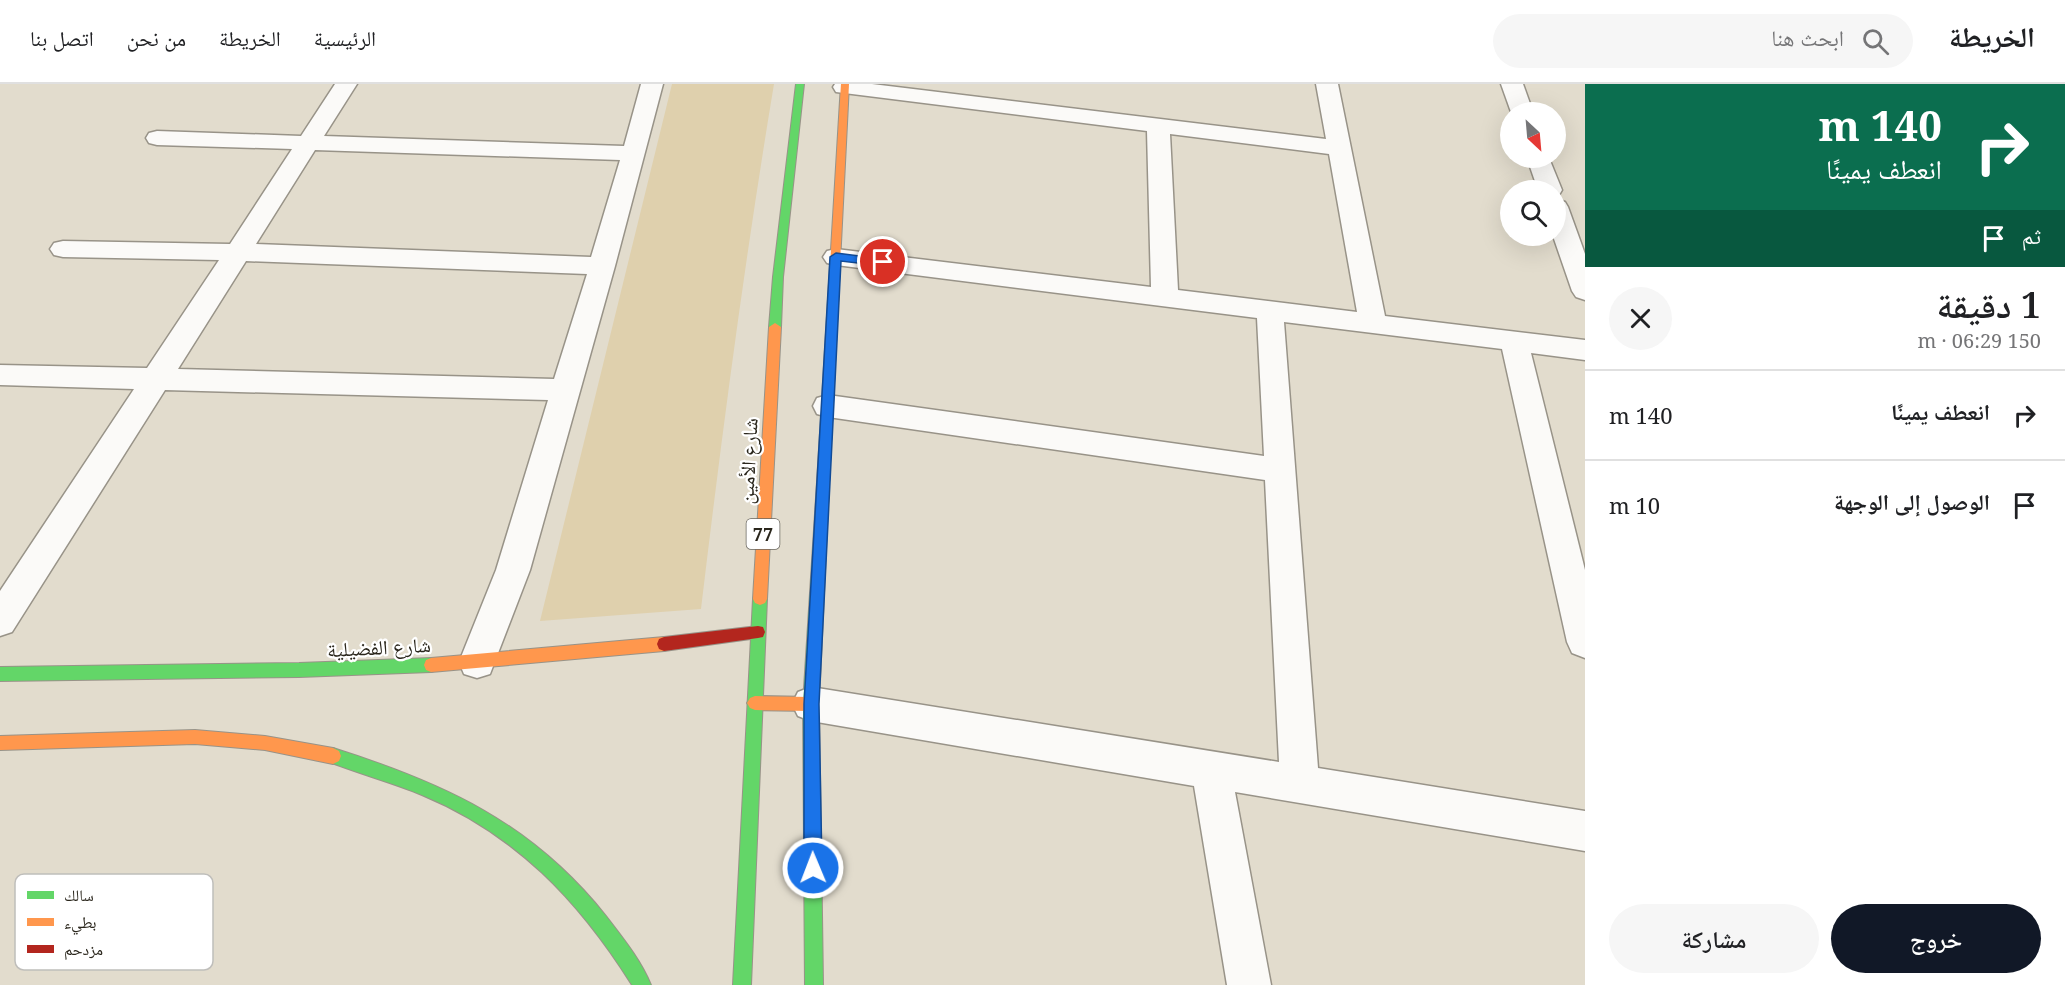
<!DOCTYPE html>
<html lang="ar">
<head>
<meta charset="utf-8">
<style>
	:root { --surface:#fff; --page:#f6f6f6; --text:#202124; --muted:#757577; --line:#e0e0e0; --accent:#111827 }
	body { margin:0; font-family:"Noto Serif","Noto Naskh Arabic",serif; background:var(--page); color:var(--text); direction:rtl; height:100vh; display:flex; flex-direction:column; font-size:22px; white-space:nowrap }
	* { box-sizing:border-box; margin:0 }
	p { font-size:20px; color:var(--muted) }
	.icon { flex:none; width:33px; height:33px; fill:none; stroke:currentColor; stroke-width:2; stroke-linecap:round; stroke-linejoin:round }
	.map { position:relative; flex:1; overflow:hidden; direction:ltr }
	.side { display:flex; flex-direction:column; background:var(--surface); width:480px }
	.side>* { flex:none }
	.guide { background:#0b6e4f; color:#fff; overflow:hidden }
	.needle { width:39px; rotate:154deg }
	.buttons { position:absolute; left:1500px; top:18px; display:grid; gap:12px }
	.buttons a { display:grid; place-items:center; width:66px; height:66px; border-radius:50%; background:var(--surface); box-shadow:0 6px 24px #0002; font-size:30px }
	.pin { position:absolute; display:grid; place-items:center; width:51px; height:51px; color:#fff; margin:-26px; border:3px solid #fff; border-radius:50%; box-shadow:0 2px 6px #0007 }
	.me { position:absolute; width:66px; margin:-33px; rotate:359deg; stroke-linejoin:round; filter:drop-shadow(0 0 4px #0008) }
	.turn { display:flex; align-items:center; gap:21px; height:126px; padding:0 24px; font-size:27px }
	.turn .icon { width:78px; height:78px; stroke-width:2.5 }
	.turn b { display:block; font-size:42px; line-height:51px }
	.then { display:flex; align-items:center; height:57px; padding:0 24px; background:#0003; gap:12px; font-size:22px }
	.round { display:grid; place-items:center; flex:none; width:63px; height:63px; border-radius:32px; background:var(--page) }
	.overview { display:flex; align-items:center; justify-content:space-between; height:102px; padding:0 24px }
	h1 { font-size:36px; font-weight:600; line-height:45px }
	.primary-button { display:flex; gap:12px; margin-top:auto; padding:12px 24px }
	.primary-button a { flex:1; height:69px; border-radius:36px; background:var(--accent); color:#fff; font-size:24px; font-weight:600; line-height:69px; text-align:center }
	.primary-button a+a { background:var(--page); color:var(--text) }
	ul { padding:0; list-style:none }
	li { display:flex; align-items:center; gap:18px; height:90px; padding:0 24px; border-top:2px solid var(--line) }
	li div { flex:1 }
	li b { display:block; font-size:22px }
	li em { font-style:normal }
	header { display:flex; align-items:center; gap:36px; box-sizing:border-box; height:84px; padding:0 30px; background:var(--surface); border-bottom:2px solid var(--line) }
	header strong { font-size:28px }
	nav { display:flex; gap:33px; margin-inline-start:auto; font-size:21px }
	.search { width:420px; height:54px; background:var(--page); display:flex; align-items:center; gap:15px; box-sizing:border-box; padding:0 21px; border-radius:33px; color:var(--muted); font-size:22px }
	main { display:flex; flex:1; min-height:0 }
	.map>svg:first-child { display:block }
	.green { fill:#dfd0ad }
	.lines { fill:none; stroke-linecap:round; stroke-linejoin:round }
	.street-casing { stroke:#989388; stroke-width:3 }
	.fast-casing { stroke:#989388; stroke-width:2 }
	.slow-casing { stroke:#989388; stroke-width:2 }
	.jam-casing { stroke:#989388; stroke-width:2 }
	.street { fill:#fbfaf8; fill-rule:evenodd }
	.fast { fill:#63d668; fill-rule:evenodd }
	.slow { fill:#ff974d; fill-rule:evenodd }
	.jam { fill:#b3261e; fill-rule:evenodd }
	.route { fill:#1a73e8; stroke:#114b97; stroke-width:1.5 }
	.labels { text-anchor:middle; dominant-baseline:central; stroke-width:4.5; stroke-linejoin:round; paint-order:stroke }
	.shield { fill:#fff; stroke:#6a6760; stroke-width:1.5 }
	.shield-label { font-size:18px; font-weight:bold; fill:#2a261c }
	.street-label { font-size:20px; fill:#2a261c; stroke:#fff }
	.key { fill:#fff; stroke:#bfbebb; stroke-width:1.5 }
	.key-label { font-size:16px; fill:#2a261c }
</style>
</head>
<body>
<header>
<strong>الخريطة</strong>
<div class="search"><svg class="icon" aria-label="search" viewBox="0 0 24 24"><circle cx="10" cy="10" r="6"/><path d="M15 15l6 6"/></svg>ابحث هنا</div>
<nav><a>الرئيسية</a><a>الخريطة</a><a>من نحن</a><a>اتصل بنا</a></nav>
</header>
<main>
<section class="side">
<div class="guide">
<div class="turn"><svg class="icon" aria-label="right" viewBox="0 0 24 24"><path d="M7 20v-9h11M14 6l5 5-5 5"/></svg><div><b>140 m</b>انعطف يمينًا</div></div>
<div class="then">ثم<svg class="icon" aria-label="arrive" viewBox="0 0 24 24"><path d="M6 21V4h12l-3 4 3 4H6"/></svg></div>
</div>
<div class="overview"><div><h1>1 دقيقة</h1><p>150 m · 06:29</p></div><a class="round"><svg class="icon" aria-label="close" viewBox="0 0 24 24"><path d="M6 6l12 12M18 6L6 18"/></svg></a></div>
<ul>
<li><svg class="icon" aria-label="right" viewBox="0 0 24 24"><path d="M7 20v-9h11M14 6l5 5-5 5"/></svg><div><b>انعطف يمينًا</b></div><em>140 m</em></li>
<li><svg class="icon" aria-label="arrive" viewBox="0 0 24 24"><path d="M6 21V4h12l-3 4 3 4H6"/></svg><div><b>الوصول إلى الوجهة</b></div><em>10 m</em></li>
</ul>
<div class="primary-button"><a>خروج</a><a>مشاركة</a></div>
</section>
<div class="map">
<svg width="1585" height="901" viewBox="0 0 1585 901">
	<rect width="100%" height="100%" fill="#e2dccd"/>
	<path class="green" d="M 672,0 L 774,0 C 745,174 722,349 701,525 L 540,537 Z"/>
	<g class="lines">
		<defs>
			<g id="street">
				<path d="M 335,0 L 357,0 L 324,52 L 624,62 L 641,0 L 663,0 L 615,182 L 530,486 L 490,590 L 477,594 L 464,590 L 459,578 L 496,486 L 548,316 L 165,306 L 12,548 L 0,552 L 0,507 L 134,305 L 0,301 L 0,281 L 147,284 L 219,176 L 63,173 L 54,171 L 50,165 L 54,159 L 63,157 L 230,160 L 292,65 L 157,61 L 149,59 L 146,54 L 149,49 L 157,47 L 301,52 ZM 315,66 L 620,76 L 591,173 L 256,160 ZM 246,177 L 587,190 L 554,295 L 178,285 Z"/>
				<path d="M 835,0 L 872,0 L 1326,55 L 1316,0 L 1338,0 L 1385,232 L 1585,256 L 1585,276 L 1531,269 L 1585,486 L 1585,574 L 1572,569 L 1567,558 L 1502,265 L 1284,238 L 1318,684 L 1585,727 L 1585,767 L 1235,708 L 1271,901 L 1227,901 L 1194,702 L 811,637 L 798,632 L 792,620 L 798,608 L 811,603 L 1279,678 L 1265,396 L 828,333 L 817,330 L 813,322 L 817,314 L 828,311 L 1264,372 L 1257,234 L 836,181 L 827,179 L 823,173 L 827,167 L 836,165 L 1151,203 L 1147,47 L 844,9 L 836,8 L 833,3 ZM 1170,50 L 1329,70 L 1357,228 L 1178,206 Z"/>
				<path d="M 1501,0 L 1523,0 L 1533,28 L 1511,28 Z"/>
				<path d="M 1527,74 L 1549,74 L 1562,106 L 1559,111 L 1556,112 L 1556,106 L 1538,106 Z"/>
				<path d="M 1556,115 L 1565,118 L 1568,123 L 1585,170 L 1585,216 L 1576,213 L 1572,207 L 1553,152 L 1556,152 Z"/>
			</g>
			<g id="fast">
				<path d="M 796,0 L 804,0 L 783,193 L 781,243 L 775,247 L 769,243 L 773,193 Z"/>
				<path d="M 823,393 L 829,398 L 819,620 L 823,901 L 805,901 L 803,620 L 817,398 Z"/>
				<path d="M 760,509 L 765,511 L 767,515 L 751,901 L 733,901 L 753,515 L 755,511 Z"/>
				<path d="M 431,574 L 436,576 L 438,581 L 436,586 L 431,588 L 299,593 L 0,597 L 0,583 L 299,579 Z"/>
				<path d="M 333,664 C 444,699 532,739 606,832 C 622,853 641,876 651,901 L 632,901 C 579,817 516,750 422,711 C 391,698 359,690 327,677 L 325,672 L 327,667 Z"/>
			</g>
			<g id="slow">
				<path d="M 841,0 L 849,0 L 829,398 L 823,403 L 817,398 Z"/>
				<path d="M 775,239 L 781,243 L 767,515 L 765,519 L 760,521 L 755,519 L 753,515 L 769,243 Z"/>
				<path d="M 664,553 L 669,555 L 671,560 L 669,565 L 664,567 L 431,588 L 426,586 L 424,581 L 426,576 L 431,574 Z"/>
				<path d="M 755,612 L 811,613 L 816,615 L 819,620 L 816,625 L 811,627 L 755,626 L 750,624 L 747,619 L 750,614 Z"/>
				<path d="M 195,646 L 265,652 L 333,664 L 339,667 L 341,672 L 339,677 L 333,680 L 265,666 L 195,660 L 0,666 L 0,652 Z"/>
			</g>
			<path id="jam" d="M 758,542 L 763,543 L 765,548 L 763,553 L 758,554 L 664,567 L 659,565 L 657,560 L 659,555 L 664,553 Z"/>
		</defs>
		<use href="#street" class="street-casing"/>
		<use href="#fast" class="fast-casing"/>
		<use href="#slow" class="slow-casing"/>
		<use href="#jam" class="jam-casing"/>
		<use href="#street" class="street"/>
		<use href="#fast" class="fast"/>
		<use href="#slow" class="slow"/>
		<use href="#jam" class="jam"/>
	</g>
	<path class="route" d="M 836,169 L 883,175 L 888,178 L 883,182 L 841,177 L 819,620 L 822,784 L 819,790 L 813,792 L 807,790 L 804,784 L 804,620 L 830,173 Z"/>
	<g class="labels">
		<rect class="shield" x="746.5" y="435" width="33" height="30" rx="4.5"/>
		<g class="shield-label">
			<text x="763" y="450">77</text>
		</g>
		<g class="street-label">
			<text transform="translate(748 377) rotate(-87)">شارع الأمين</text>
			<text transform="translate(379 563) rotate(-3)">شارع الفضيلية</text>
		</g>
	</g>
	<rect x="15" y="790" width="198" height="96" rx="9" class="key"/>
	<rect x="27" y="807" width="27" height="8" fill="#63d668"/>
	<rect x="27" y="834" width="27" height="8" fill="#ff974d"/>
	<rect x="27" y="861" width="27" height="8" fill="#b3261e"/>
	<g class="key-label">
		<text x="64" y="817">سالك</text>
		<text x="64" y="844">بطيء</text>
		<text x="64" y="871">مزدحم</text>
	</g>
</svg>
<div class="buttons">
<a><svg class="needle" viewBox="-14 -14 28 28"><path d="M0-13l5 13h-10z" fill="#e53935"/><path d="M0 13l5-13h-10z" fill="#757577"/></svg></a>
<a><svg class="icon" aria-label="search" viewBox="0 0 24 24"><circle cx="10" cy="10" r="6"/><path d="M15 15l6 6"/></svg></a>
</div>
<div class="pin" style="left:883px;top:178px;background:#d93025"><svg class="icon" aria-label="arrive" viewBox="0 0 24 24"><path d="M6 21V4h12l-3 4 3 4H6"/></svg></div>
<svg class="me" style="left:813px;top:784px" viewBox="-20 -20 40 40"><circle r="17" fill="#1a73e8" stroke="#fff" stroke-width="3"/><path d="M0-11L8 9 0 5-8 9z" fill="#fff"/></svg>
</div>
</main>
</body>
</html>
